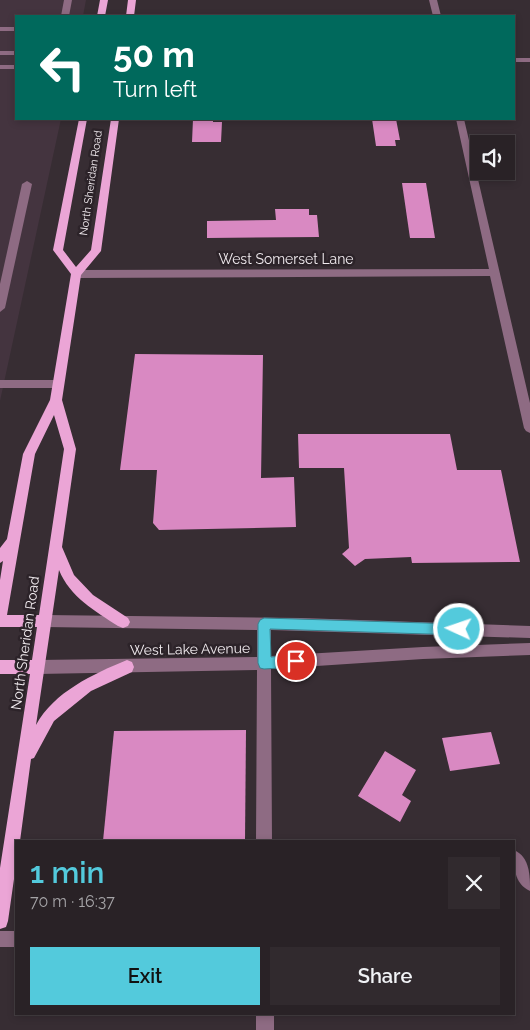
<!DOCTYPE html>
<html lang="en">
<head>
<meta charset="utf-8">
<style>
	:root { --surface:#292226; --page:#312a2e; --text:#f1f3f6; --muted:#a5a4a7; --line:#453f43; --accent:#53cadc }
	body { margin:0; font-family:Raleway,sans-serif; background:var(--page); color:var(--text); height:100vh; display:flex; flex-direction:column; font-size:19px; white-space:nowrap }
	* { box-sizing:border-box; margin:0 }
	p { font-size:16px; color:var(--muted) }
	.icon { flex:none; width:28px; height:28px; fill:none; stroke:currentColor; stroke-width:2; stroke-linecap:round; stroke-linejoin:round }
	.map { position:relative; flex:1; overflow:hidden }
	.drawer { position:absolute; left:15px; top:840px; width:500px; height:175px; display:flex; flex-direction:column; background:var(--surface); border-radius:0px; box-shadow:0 2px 8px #0003,0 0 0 1px var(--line) }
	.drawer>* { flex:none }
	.top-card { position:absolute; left:15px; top:15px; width:500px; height:105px; border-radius:0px; box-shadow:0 2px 8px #0003,0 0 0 1px var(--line); background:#00695c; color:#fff; overflow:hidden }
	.controls { position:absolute; left:470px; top:135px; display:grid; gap:10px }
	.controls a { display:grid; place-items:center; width:45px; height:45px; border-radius:0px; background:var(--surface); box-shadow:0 2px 8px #0003,0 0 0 1px var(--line); font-size:25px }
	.pin { position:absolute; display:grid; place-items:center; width:42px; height:42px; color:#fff; margin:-21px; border:2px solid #fff; border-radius:50%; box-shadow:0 1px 5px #0007 }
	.me { position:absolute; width:55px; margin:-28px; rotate:273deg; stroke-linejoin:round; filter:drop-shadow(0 0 4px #0008) }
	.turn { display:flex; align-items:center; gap:18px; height:105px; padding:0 15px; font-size:22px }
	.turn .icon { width:65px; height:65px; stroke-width:2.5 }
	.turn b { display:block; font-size:35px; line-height:42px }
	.round { display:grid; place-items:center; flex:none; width:52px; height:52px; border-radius:0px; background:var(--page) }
	.summary { display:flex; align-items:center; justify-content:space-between; height:85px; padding:0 15px }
	h1 { font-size:30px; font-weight:600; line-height:38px; color:var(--accent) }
	.button { display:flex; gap:10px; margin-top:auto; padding:10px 15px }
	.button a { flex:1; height:58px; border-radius:0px; background:var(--accent); color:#111; font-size:20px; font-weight:600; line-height:58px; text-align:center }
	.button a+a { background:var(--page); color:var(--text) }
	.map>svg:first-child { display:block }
	.built { fill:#44343f }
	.building { fill:#d989c2 }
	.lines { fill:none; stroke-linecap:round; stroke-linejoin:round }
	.minor { fill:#8e6b83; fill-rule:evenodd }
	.major { fill:#eba5d6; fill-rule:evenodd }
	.route { fill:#53cadc; stroke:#36838f }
	.labels { text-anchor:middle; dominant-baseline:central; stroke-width:5; stroke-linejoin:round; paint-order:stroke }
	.far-street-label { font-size:11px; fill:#f1ebef; stroke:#2c2329 }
	.street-label { font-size:14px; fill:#f1ebef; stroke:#2c2329 }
</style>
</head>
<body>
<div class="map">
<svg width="530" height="1030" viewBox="0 0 530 1030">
	<rect width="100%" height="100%" fill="#372d33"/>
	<path class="built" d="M 0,0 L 86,0 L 83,16 L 16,16 L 16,119 L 61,119 L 0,401 Z"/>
	<g class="building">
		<path d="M 193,119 L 213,119 L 213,122 L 222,122 L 221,142 L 192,142 Z"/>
		<path d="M 372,119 L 396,119 L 400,140 L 395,140 L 396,146 L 376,146 Z"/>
		<path d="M 402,183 L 426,183 L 435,238 L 410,238 Z"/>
		<path d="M 275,209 L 309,209 L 309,215 L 317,215 L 319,237 L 207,238 L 207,221 L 276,220 Z"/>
		<path d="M 135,354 L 263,355 L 261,478 L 294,477 L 296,527 L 159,530 L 153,523 L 157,470 L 120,470 Z"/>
		<path d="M 298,434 L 450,434 L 457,470 L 501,470 L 520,562 L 412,563 L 411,557 L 365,559 L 355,566 L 342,554 L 349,548 L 344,468 L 299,468 Z"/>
		<path d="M 246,730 L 245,841 L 103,841 L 114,731 Z"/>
		<path d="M 491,732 L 500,764 L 450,771 L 442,738 Z"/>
		<path d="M 385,751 L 416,770 L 402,795 L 411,801 L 400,822 L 358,796 Z"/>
	</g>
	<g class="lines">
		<g class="minor">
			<path d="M 64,0 L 72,0 L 69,16 L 61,16 Z"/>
			<path d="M 429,0 L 437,0 L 441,16 L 433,16 Z"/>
			<rect x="0" y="27" width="16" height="4"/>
			<rect x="0" y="51" width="16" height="4"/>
			<rect x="514" y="58" width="16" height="4"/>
			<rect x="0" y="65" width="16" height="4"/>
			<path d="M 456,119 L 464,119 L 530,403 L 530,433 L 526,431 L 524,428 L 490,276 L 76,278 L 71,274 L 76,270 L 489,269 Z"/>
			<path d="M 27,181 L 32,184 L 5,308 L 0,312 L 0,284 L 22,184 Z"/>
			<path d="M 0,380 L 58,380 L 64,384 L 58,388 L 0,388 Z"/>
			<path d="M 45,615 L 302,618 L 530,626 L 530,638 L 271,630 L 271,656 L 423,647 L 530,643 L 530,655 L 423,659 L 271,669 L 272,841 L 256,841 L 257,670 L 38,674 L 33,672 L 31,667 L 33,662 L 38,660 L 257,657 L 257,630 L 45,627 L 40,625 L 38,621 L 40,617 Z"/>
			<path d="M 514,850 C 530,857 530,876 530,891 C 514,884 513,865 514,850 Z"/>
			<rect x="0" y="931" width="16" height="16"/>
			<rect x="256" y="1014" width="18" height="16"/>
		</g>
		<g class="major">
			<path d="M 100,0 L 108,0 L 105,16 L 97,16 Z"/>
			<path d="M 128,0 L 136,0 L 134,16 L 126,16 Z"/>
			<path d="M 79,119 L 87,119 L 63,250 L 76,267 L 91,250 L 111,119 L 119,119 L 101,251 L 81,275 L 62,400 L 76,449 L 62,547 L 74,575 L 93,595 L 128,618 L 130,622 L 128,626 L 123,628 L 118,626 C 95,611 70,597 59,570 L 36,725 C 54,692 93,674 127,660 L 132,662 L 134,667 L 132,672 L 91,691 L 54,721 L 34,758 L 31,759 L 20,841 L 16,841 L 16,865 L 8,921 L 6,927 L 0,929 L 0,868 L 30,674 L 0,674 L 0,660 L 32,660 L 37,627 L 0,627 L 0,580 L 3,561 L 0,563 L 0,548 L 7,539 L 23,454 L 50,400 L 71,274 L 53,250 ZM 54,415 L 64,449 L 39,615 L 7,615 L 35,454 Z"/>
		</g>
	</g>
	<path class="route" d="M 264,618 L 459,624 L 464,625 L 465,629 L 464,633 L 459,635 L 270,629 L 271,657 L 296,655 L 300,657 L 302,661 L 300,665 L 296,667 L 264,669 L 260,668 L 258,663 L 258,624 L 260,620 Z"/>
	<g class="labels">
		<g class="far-street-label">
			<text transform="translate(91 183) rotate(-82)">North Sheridan Road</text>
		</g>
		<g class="street-label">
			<text x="286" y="259">West Somerset Lane</text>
			<text transform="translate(25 643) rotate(-82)">North Sheridan Road</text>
			<text transform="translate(190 649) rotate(-1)">West Lake Avenue</text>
		</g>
	</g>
</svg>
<div class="controls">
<a><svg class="icon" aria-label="sound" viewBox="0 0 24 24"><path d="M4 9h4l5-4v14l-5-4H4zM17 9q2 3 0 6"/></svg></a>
</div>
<div class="pin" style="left:296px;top:661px;background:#d93025"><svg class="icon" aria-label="arrive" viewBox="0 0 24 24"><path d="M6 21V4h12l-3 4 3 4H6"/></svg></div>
<svg class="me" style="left:459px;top:629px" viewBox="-20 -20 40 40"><circle r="17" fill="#53cadc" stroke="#fff" stroke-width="3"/><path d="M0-11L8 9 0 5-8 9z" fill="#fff"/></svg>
<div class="top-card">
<div class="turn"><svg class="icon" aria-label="left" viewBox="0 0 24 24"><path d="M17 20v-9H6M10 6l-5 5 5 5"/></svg><div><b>50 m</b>Turn left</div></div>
</div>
<section class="drawer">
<div class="summary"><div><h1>1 min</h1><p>70 m · 16:37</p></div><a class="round"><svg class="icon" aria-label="close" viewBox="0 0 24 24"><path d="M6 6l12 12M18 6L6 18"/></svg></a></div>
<div class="button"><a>Exit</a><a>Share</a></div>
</section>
</div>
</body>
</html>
